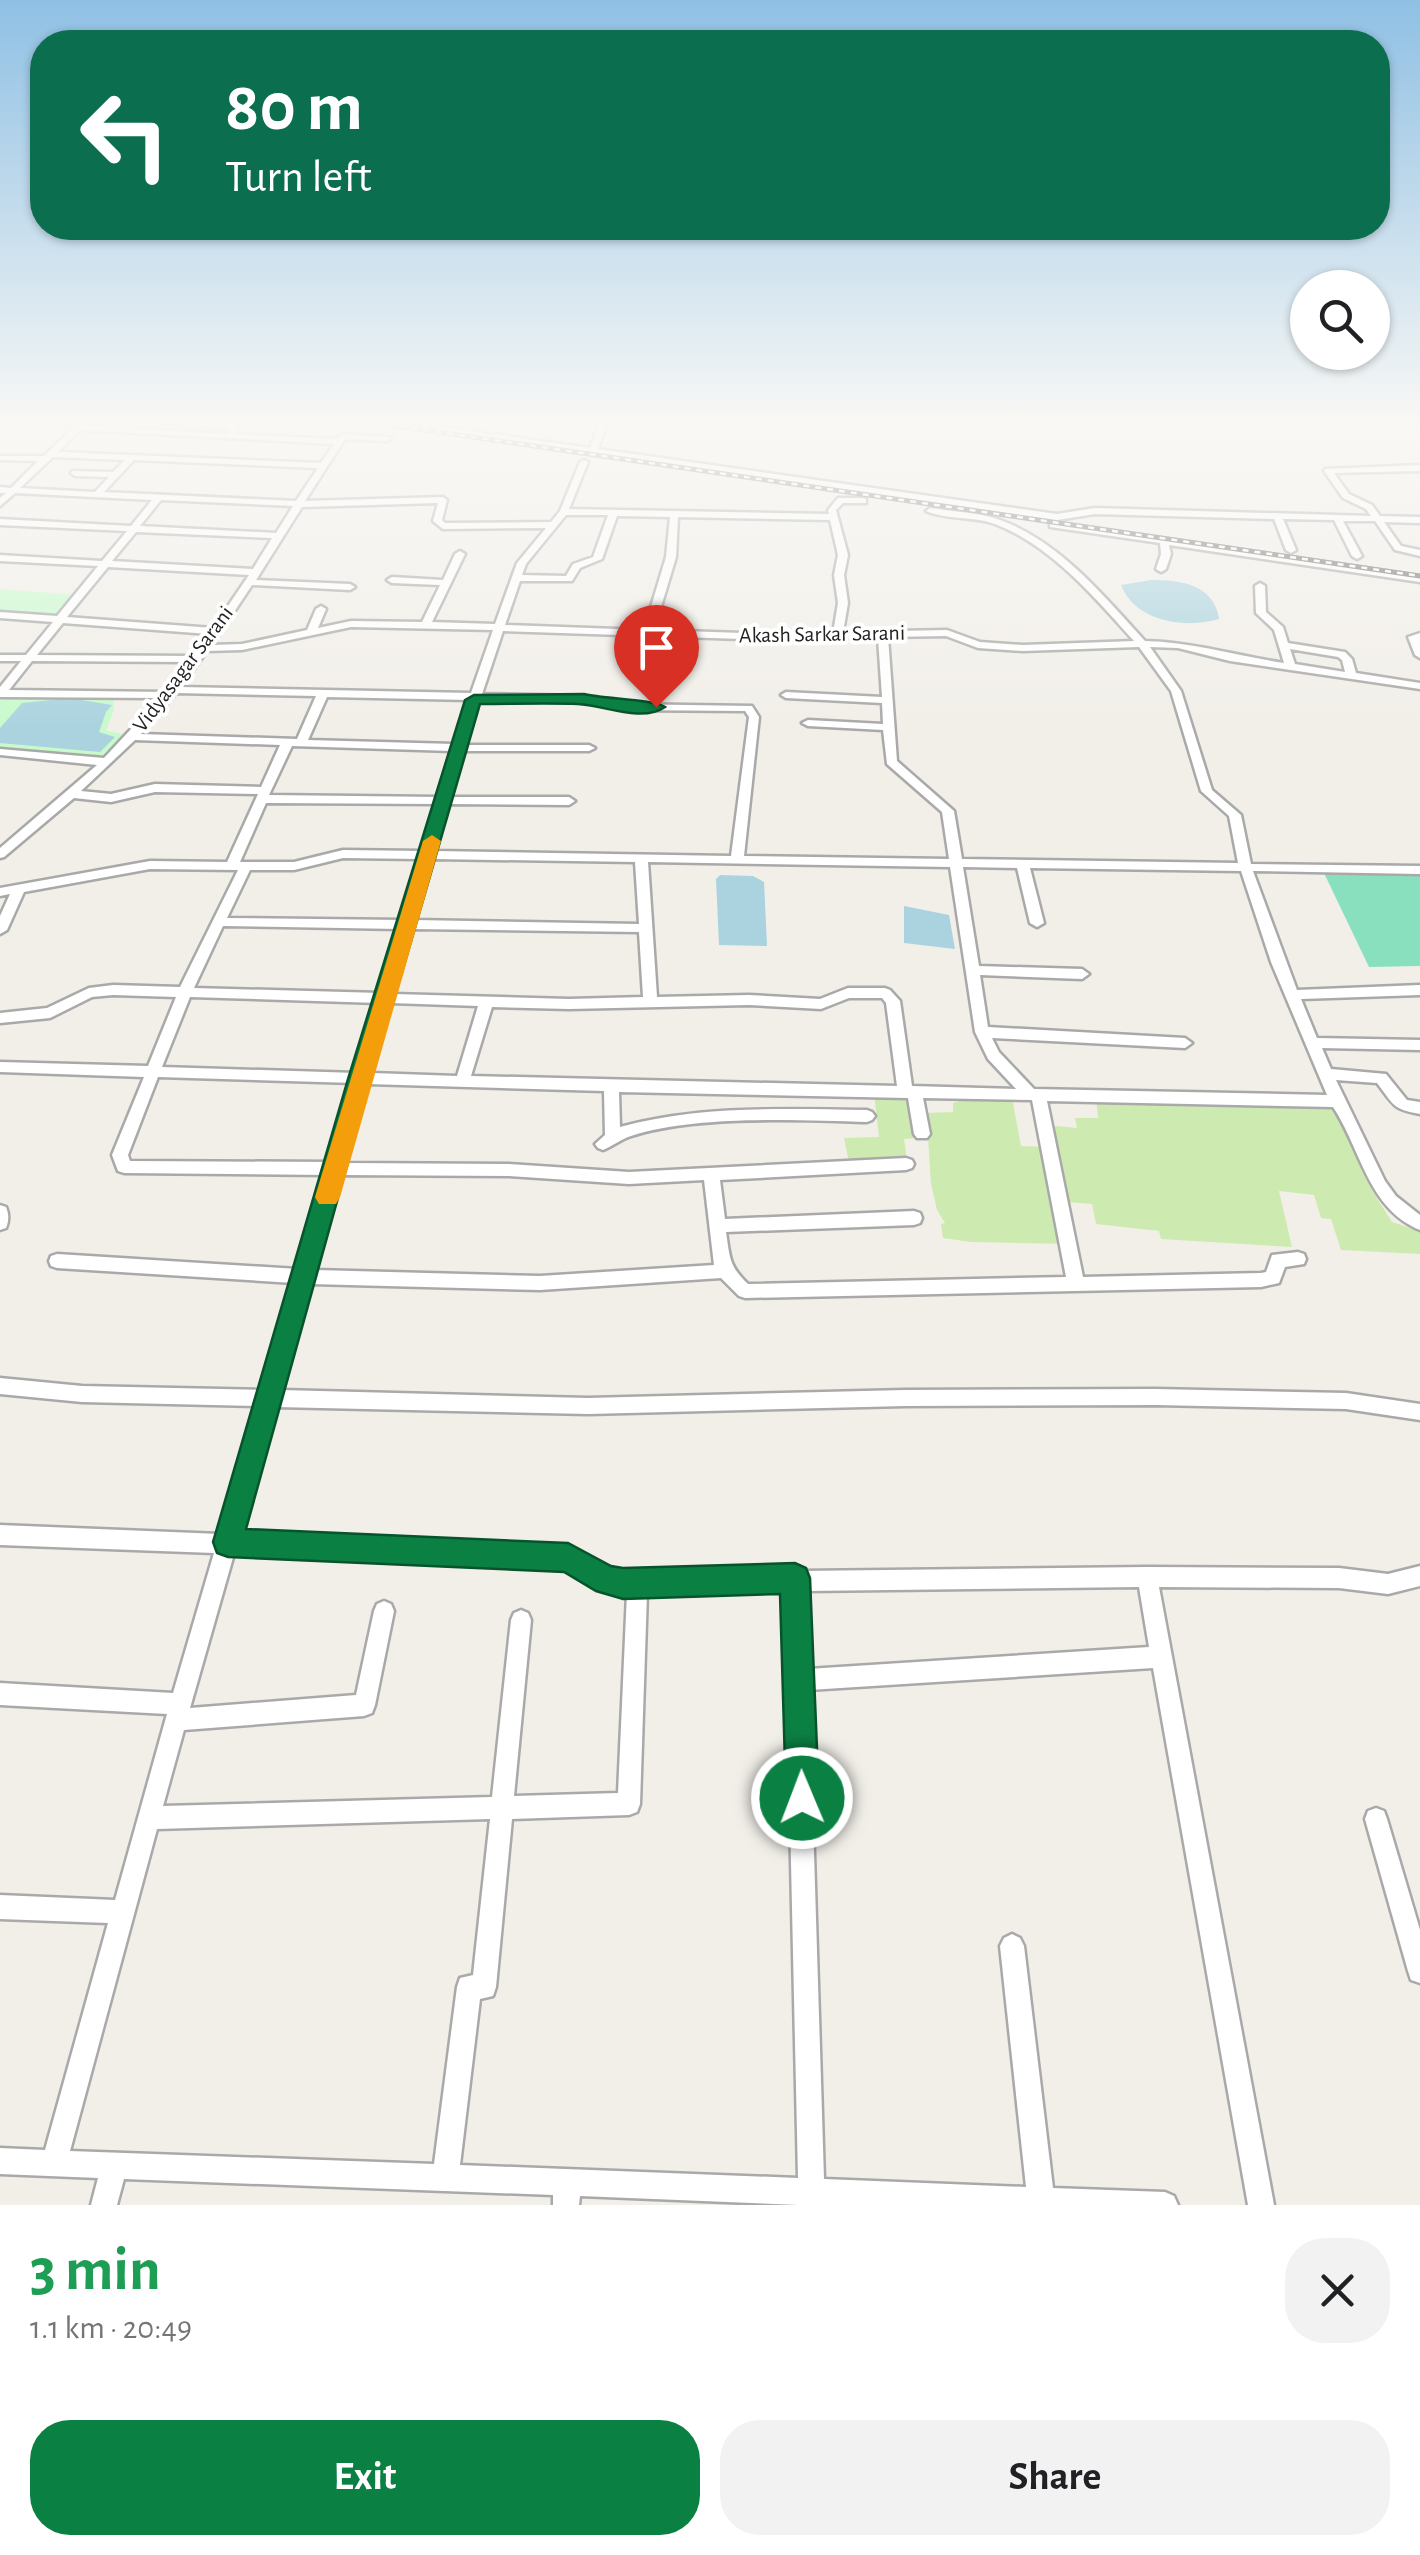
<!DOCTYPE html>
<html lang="en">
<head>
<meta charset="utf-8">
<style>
	:root { --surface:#fff; --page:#f2f2f2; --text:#202124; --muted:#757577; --accent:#0b8043 }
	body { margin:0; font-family:"Alegreya Sans",sans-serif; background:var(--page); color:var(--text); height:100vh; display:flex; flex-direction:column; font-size:38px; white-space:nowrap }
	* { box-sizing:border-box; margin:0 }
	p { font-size:32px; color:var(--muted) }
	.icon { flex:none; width:55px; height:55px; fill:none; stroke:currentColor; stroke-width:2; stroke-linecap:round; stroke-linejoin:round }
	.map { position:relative; height:2205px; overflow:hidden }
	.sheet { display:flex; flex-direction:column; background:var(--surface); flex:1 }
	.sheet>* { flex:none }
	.top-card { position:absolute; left:30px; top:30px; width:1360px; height:210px; border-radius:40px; box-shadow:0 2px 8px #0004; background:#0b6e4f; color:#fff; overflow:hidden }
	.tools { position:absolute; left:1290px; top:270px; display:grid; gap:20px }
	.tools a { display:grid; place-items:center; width:100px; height:100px; border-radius:50%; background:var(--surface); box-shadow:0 2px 8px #0004; font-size:50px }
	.pin { position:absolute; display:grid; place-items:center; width:85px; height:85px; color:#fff; margin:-102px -42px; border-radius:50% 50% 50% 0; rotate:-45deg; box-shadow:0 0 10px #0007 }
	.pin .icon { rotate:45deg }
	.me { position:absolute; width:110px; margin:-55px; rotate:359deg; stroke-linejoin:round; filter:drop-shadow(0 0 8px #0008) }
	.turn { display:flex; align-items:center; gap:35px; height:210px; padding:0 30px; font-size:45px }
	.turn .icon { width:130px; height:130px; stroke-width:2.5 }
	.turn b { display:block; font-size:70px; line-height:85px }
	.round { display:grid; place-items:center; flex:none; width:105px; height:105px; border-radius:40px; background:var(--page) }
	.summary { display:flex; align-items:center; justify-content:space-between; height:170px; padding:0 30px }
	h1 { font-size:60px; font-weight:600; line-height:75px; color:#1e9e55 }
	.action { display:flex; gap:20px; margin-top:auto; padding:20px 30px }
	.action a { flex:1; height:115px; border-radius:40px; background:var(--accent); color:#fff; font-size:40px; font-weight:600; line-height:115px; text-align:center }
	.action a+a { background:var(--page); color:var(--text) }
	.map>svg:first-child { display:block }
	.grass { fill:#cdebb0 }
	.park { fill:#c8facc }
	.pitch { fill:#88e0be }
	.water { fill:#aad3df }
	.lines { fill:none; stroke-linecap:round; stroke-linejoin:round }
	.minor-casing { stroke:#a9a9a9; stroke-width:5 }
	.minor { fill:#fff; fill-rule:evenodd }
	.rail-casing { stroke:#707070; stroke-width:5 }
	.rail { stroke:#fff; stroke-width:2.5; stroke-dasharray:6; stroke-linecap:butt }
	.route { fill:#0b8043; stroke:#07532c; stroke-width:2.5 }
	.slow { fill:#f59e0b }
	.labels { text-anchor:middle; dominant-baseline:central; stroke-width:8; stroke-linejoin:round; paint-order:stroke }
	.far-street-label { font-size:22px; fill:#222; stroke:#fff }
</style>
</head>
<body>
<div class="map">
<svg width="1420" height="2205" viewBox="0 0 1420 2205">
	<rect width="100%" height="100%" fill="#f2efe9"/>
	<path class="grass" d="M 874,1094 L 921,1094 L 926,1113 L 953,1112 L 953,1103 L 960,1101 L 958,1094 L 1012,1098 L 1021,1146 L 1047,1147 L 1043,1130 L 1056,1126 L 1077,1128 L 1075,1118 L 1098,1118 L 1096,1099 L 1333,1104 L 1373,1192 L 1392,1222 L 1420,1231 L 1420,1254 L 1341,1250 L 1331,1219 L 1321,1218 L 1314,1195 L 1279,1191 L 1292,1247 L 1161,1239 L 1159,1231 L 1096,1224 L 1092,1204 L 1066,1202 L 1069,1222 L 1077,1232 L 1072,1234 L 1071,1244 L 971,1242 L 943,1238 L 941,1224 L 945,1223 L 937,1210 L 931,1184 L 928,1137 L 904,1139 L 907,1160 L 849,1162 L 844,1138 L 879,1137 Z"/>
	<g class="park">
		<path d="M 0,589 L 75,595 L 54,616 L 0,612 Z"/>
		<path d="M 114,694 L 114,709 L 106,731 L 125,734 L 100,757 L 0,749 L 0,701 L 5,696 Z"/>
	</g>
	<path class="pitch" d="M 1324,873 L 1420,873 L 1420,966 L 1369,967 Z"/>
	<g class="water">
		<path d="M 1151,580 C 1180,580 1214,584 1219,619 C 1186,629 1135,622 1121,585 Z"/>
		<path d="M 70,698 L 112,705 L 106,712 L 99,732 L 115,737 L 100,752 L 0,743 L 0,728 L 22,703 Z"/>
		<path d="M 720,875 L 753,876 L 764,882 L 767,946 L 719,945 L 716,879 Z"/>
		<path d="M 904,906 L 949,915 L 955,949 L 904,943 Z"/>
	</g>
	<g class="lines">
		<defs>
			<g id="minor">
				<path d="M 64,421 L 80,421 L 86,424 L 85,426 L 227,434 L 230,428 L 152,421 L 238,424 L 235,434 L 337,439 L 343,434 L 390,437 L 391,439 L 387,441 L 345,439 L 305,501 L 443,497 L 447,500 L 442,520 L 445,523 L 551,522 L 560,511 L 580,462 L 584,460 L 588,462 L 569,509 L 829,514 L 828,510 L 838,498 L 863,498 L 866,499 L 866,503 L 843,503 L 836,510 L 848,555 L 844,575 L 848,603 L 843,632 L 947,630 L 980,642 L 1023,645 L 1134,641 C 1095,598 1052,546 995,524 C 973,516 946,520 926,511 L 930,508 C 953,512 978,512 1000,520 C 1059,541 1104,596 1145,641 C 1192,642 1238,656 1284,663 L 1274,630 L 1256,613 L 1255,586 L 1260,583 L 1265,586 L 1266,612 L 1283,627 L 1288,643 L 1345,652 L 1352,659 L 1356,673 L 1420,683 L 1420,689 L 1230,661 L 1178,648 L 1150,647 L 1181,691 L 1212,790 L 1241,815 L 1251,864 L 1420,866 L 1420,874 L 1253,871 L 1297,990 L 1420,985 L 1420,995 L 1301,999 L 1317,1038 L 1420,1040 L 1420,1050 L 1322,1048 L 1331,1069 L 1386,1074 L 1407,1100 L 1420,1102 L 1420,1114 C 1392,1109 1394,1105 1377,1083 L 1336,1080 L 1385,1181 L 1396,1196 L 1420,1215 L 1420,1230 C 1368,1209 1361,1149 1333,1107 L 1047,1101 L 1083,1277 L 1261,1273 L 1266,1272 L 1272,1255 L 1298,1252 L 1304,1254 L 1306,1259 L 1304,1264 L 1285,1267 L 1279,1283 L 1261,1287 L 745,1298 L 739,1296 L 721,1278 L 540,1290 L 311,1284 L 281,1390 L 588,1398 L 905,1390 L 1156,1389 L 1346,1393 L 1420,1404 L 1420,1420 L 1346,1409 L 1156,1405 L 905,1406 L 588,1414 L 276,1407 L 239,1535 L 568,1548 L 609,1571 L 623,1573 L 790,1571 L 795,1569 L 800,1571 L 1147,1567 L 1339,1568 L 1388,1574 L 1420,1566 L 1420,1586 L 1388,1594 L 1339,1588 L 1159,1587 L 1274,2205 L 1248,2205 L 1153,1668 L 809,1690 L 824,2179 L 1026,2187 L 1000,1946 L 1004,1938 L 1012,1934 L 1020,1938 L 1024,1946 L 1053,2188 L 1165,2192 L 1174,2196 L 1178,2205 L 799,2205 L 580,2196 L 579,2205 L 553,2205 L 553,2195 L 124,2179 L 117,2205 L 91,2205 L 98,2178 L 0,2174 L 0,2148 L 45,2150 L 108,1923 L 0,1919 L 0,1895 L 115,1900 L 167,1714 L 0,1705 L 0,1683 L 173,1693 L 214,1553 L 0,1545 L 0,1525 L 220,1534 L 258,1406 L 82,1402 L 0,1394 L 0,1378 L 82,1386 L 263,1390 L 294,1283 L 57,1268 L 51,1266 L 49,1261 L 51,1256 L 57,1254 L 298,1269 L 327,1175 L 124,1173 L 118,1171 L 112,1155 L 144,1077 L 0,1072 L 0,1062 L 148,1066 L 176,997 L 113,995 L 92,997 L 50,1018 L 0,1023 L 0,1013 L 47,1008 L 89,988 L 113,985 L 180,987 L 238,870 L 150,869 L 24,892 L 7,930 L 0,934 L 0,916 L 10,894 L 0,896 L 0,888 L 150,861 L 227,862 L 258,794 L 155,792 L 111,802 L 74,798 L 4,857 L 0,858 L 0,848 L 97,765 L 0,755 L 0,749 L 104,758 L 160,698 L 0,697 L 0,687 L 21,661 L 0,661 L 0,655 L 26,655 L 53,622 L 0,618 L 0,612 L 57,616 L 98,566 L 0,561 L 0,555 L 102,561 L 127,531 L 0,525 L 0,519 L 131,526 L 152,500 L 15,493 L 0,506 L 0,498 L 6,493 L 0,493 L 0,487 L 11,488 L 38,461 L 0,460 L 0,456 L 44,456 L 76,425 ZM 80,430 L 334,444 L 321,463 L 58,452 ZM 53,457 L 125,460 L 113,472 L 72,471 L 71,473 L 75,476 L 109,477 L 95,492 L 20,488 ZM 134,460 L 318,468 L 296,501 L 104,492 ZM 161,500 L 293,506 L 276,533 L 140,526 ZM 438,503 L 433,521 L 443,529 L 546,528 L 517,563 L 495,624 L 432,622 L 465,554 L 460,551 L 455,554 L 443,580 L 392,577 L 387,580 L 392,583 L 440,585 L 422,622 L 351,621 L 318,628 L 326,609 L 321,606 L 316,609 L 307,630 L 242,644 L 212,645 L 252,585 L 350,590 L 355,587 L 350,584 L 256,580 L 302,507 ZM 566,515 L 608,515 L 593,557 L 573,564 L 566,576 L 522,575 L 526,564 ZM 617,516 L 670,517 L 666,557 L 644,630 L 505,625 L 520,581 L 572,581 L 580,568 L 602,559 ZM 678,517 L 830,520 L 838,555 L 834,575 L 838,603 L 833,633 L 771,634 L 654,630 L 676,557 ZM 136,532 L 272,538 L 253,569 L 112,561 ZM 108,567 L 249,575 L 213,628 L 67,617 ZM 63,623 L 209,634 L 193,656 L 37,655 ZM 351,627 L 493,630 L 471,693 L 181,687 L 207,651 L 242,650 ZM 503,631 L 771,640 L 878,638 L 882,697 L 786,692 L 781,695 L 786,698 L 882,703 L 883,724 L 808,720 L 802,723 L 808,726 L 883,730 L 887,764 L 942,812 L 949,859 L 744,856 L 759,717 L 752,706 L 623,704 L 584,696 L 482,694 ZM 946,636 L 978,648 L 1023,651 L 1139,647 L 1171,691 L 1201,791 L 1229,816 L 1238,863 L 962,859 L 954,811 L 897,761 L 888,637 ZM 1290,649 L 1338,657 L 1342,660 L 1345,672 L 1295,664 ZM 32,661 L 189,662 L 166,692 L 9,690 ZM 176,693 L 316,696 L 297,739 L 141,734 ZM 327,697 L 469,700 L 454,744 L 308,740 ZM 479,700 L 584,702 L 623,710 L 745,711 L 749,717 L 731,856 L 435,851 L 449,804 L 569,805 L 575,801 L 569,797 L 451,797 L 464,751 L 589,751 L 595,748 L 589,745 L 466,745 ZM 135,740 L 280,745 L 261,787 L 155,784 L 111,794 L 81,791 ZM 292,746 L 452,751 L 439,797 L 269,795 ZM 266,803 L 437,804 L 423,851 L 343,850 L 294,862 L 240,862 ZM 343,858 L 420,859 L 402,920 L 227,918 L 250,870 L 294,870 ZM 433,859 L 635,862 L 639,924 L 415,920 ZM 648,862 L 950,867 L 975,1032 L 988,1059 L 1016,1089 L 912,1086 L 900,1001 L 890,990 L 885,988 L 848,988 L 820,999 L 749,995 L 657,997 ZM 963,867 L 1017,868 L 1030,923 L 1037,927 L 1044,923 L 1030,868 L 1241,871 L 1271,962 L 1327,1095 L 1034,1089 L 999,1052 L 992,1038 L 1185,1048 L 1192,1043 L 1185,1038 L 988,1027 L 980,975 L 1082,979 L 1089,974 L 1082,969 L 979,966 ZM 223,926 L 400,929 L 381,993 L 194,988 ZM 413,929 L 639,932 L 643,997 L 569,999 L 394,994 ZM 190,997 L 378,1003 L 357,1073 L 162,1067 ZM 849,998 L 882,998 L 886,1003 L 897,1086 L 471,1076 L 492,1007 L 569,1009 L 749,1005 L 821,1009 ZM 391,1003 L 478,1006 L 457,1076 L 372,1073 ZM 158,1077 L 354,1083 L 330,1162 L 130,1161 L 128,1155 ZM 368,1084 L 604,1091 L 605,1135 L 595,1144 L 598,1148 L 603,1150 C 613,1146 621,1139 631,1136 C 697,1115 797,1120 867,1122 L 872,1120 L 875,1116 L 872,1112 L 867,1110 C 785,1109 700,1105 620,1127 L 619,1092 L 908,1098 L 914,1134 L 917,1138 L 927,1138 L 930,1134 L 923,1098 L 1032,1100 L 1066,1277 L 748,1284 C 729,1266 730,1258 726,1232 L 914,1225 L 920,1223 L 922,1218 L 920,1213 L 914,1211 L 725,1219 L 720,1180 L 906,1170 L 912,1168 L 914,1164 L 912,1160 L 906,1158 L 629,1172 L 509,1164 L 346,1163 ZM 342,1175 L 509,1176 L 629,1184 L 704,1180 L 714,1265 L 540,1276 L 315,1270 ZM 234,1554 L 566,1568 L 606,1591 L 627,1593 L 618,1793 L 514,1796 L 531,1620 L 528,1613 L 521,1610 L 514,1613 L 511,1620 L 492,1797 L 163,1806 L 184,1730 L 364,1716 L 372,1713 L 375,1705 L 394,1611 L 391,1604 L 384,1601 L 377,1604 L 374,1611 L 356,1695 L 190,1708 ZM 1139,1587 L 1149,1647 L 808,1669 L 805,1591 ZM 785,1591 L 798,2178 L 460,2165 L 480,1999 L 493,1996 L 496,1987 L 512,1819 L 629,1815 L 637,1812 L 640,1804 L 647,1593 ZM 490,1819 L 473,1975 L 460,1978 L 457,1987 L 434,2164 L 70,2151 L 157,1829 Z"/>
				<path d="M 381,421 L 403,421 L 590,448 L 600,421 L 608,421 L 598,449 L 1057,514 L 1095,508 L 1371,516 L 1366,509 L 1343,498 L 1324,471 L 1325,469 L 1420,465 L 1420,471 L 1334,473 L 1349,494 L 1372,505 L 1380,516 L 1420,517 L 1420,523 L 1384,522 L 1401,546 L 1420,550 L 1420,556 L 1395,550 L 1375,521 L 1343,521 L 1362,556 L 1357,559 L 1352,556 L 1334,520 L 1283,519 L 1296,550 L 1291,553 L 1286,550 L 1274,519 L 1095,514 L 1057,520 L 593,454 Z"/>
				<path d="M 1053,522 L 1420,576 L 1420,582 L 1169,545 L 1171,554 L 1166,569 L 1161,572 L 1156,569 L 1161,554 L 1160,543 L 1050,527 L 1050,523 Z"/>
				<path d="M 1420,633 L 1420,658 L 1415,655 L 1408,637 Z"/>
				<path d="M 0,1205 L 6,1207 C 9,1214 9,1221 6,1228 L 0,1230 Z"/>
				<path d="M 1376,1808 L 1384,1811 L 1387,1819 L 1420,1930 L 1420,1983 L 1411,1980 L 1408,1971 L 1365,1819 L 1368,1811 Z"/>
			</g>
		</defs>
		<use href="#minor" class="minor-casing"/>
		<use href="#minor" class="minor"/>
		<defs>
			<path id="rail" d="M 364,421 L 1420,576"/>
		</defs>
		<use href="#rail" class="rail-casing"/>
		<use href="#rail" class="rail"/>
	</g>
	<linearGradient id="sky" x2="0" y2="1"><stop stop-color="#8fc0e4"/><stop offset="0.58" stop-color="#f9f8f5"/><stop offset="1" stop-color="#f9f8f5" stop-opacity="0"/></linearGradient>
	<rect width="1420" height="730" fill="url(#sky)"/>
	<path class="route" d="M 584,694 C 603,699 654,699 665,707 C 642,723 603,705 578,704 C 545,703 513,704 480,704 L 371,1079 L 246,1529 L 568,1543 L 611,1566 L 623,1568 L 795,1563 L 806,1568 L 810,1578 L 819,1798 L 814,1810 L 802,1815 L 791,1810 L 786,1798 L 780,1594 L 623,1599 L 596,1591 L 564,1572 L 228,1557 L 217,1553 L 213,1542 L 348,1079 L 465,700 L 474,695 Z"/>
	<path class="slow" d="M 432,835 L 441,841 L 340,1197 L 336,1204 L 319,1204 L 315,1197 L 423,841 Z"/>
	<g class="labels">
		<g class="far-street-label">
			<text transform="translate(822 634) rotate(-1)">Akash Sarkar Sarani</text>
			<text transform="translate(183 669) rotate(-53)">Vidyasagar Sarani</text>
		</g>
	</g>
</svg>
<div class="tools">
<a><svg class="icon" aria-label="search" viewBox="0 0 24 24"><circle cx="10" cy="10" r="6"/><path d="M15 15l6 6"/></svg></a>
</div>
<div class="pin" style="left:656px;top:707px;background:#d93025"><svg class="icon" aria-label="arrive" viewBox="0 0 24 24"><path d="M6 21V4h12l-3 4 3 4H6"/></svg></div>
<svg class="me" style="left:802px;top:1798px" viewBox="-20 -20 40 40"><circle r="17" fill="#0b8043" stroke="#fff" stroke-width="3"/><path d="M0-11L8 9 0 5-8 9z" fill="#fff"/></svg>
<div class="top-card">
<div class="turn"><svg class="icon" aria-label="left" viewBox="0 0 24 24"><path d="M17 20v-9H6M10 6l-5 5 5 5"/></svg><div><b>80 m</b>Turn left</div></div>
</div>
</div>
<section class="sheet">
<div class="summary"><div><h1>3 min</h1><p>1.1 km · 20:49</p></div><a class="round"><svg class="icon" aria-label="close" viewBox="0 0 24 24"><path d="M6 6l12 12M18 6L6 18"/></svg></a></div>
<div class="action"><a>Exit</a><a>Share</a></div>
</section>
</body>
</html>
